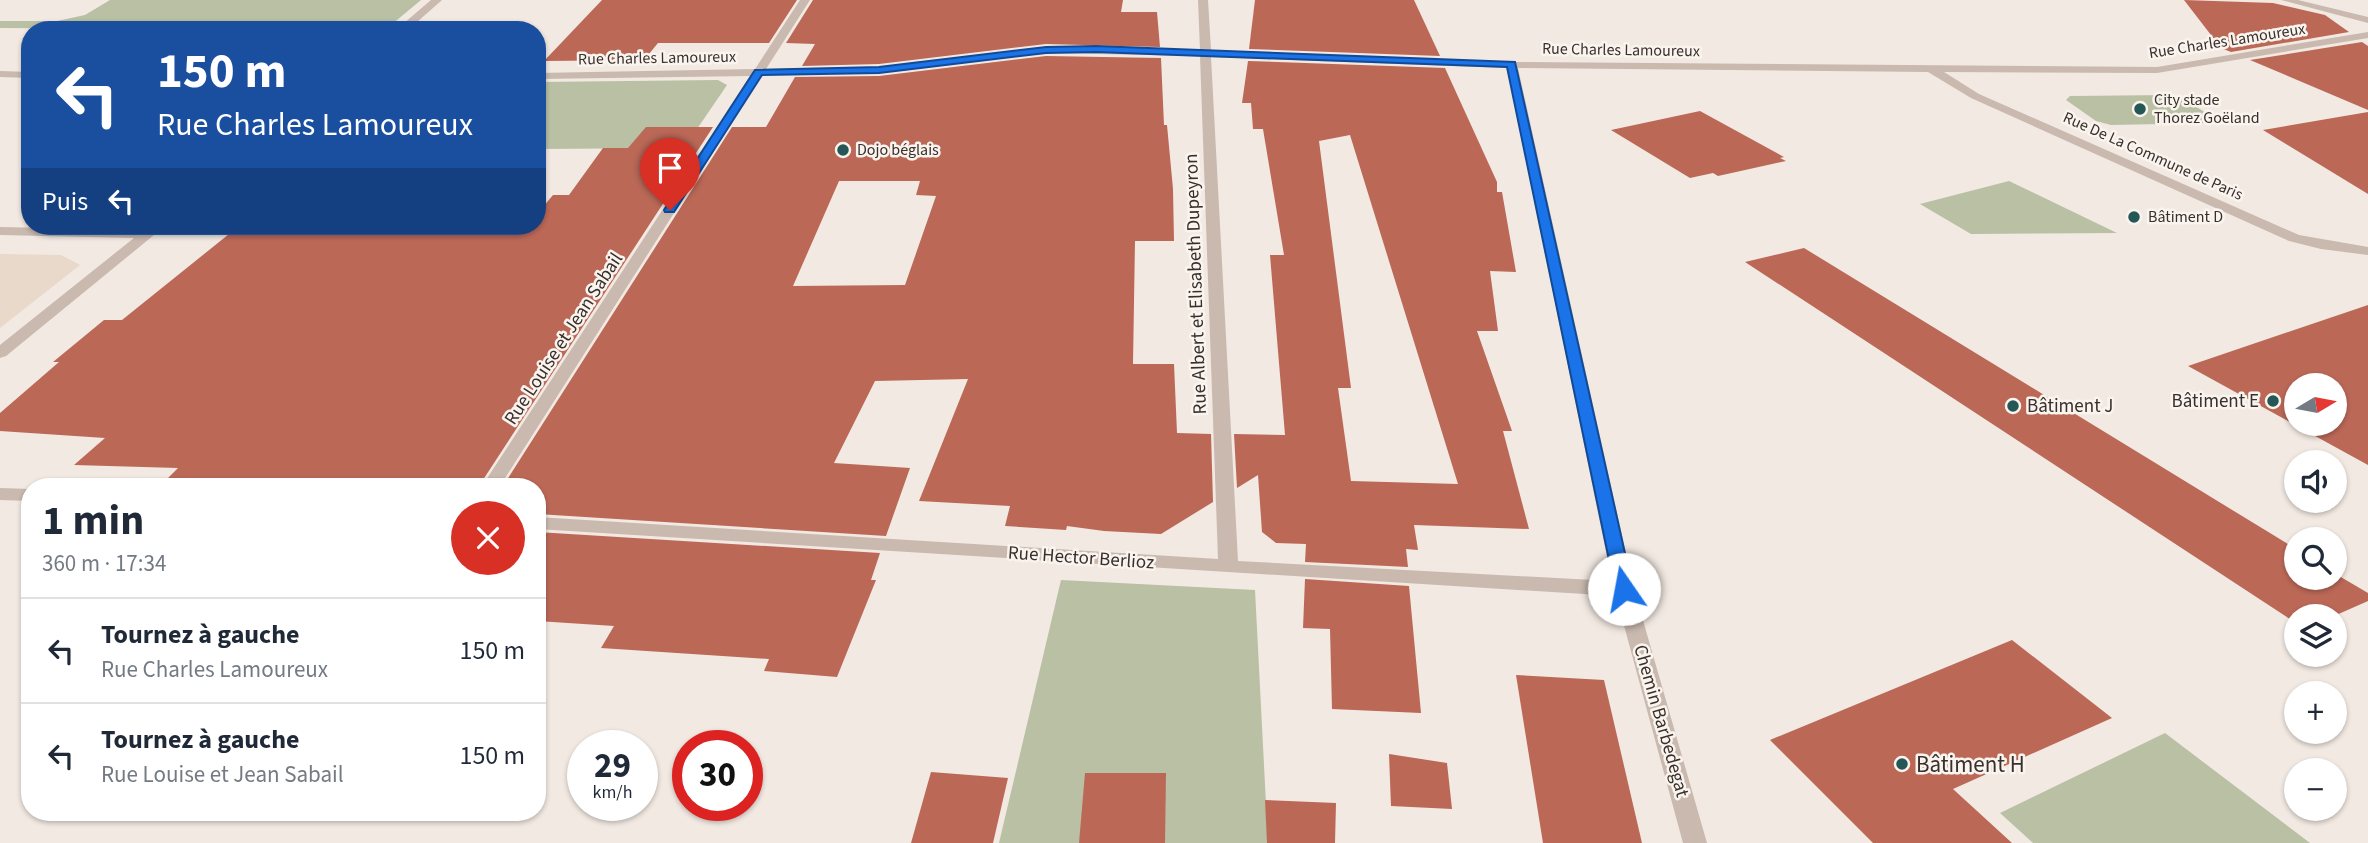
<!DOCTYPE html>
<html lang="fr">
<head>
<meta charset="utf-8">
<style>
	:root { --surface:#fff; --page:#f2f2f3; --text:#1f2937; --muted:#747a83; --line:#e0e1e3 }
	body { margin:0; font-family:"Source Sans 3",sans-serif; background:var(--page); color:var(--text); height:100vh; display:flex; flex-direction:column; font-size:26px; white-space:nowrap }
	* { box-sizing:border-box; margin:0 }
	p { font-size:23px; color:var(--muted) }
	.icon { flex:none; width:38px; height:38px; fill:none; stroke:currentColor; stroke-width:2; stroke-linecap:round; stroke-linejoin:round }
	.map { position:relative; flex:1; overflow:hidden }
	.drawer { position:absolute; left:21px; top:478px; width:525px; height:343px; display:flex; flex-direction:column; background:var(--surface); border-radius:28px; box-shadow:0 2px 5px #0004 }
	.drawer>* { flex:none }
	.banner { position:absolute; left:21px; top:21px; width:525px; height:214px; border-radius:28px; box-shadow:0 2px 5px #0004; background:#1a4fa0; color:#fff; overflow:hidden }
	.needle { width:46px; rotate:80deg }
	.fabs { position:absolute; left:2284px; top:373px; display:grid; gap:14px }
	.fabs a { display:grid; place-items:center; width:63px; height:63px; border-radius:50%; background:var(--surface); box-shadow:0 2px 5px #0004; font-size:35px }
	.speed { position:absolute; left:567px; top:730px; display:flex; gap:14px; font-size:35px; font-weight:700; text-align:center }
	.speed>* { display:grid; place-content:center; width:91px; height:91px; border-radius:50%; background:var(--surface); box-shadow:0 2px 5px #0004; line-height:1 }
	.speed small { font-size:18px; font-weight:400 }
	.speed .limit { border:10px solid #d22; background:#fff; color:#111 }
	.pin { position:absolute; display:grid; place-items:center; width:60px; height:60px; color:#fff; margin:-72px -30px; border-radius:50% 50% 50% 0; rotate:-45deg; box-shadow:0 0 7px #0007 }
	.pin .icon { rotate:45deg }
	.me { position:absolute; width:77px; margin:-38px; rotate:348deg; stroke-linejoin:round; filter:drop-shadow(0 0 5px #0008) }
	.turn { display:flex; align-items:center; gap:24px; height:147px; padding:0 21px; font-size:32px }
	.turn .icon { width:91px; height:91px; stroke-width:2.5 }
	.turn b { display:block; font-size:49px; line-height:60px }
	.then { display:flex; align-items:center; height:66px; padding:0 21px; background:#0003; gap:14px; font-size:26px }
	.round { display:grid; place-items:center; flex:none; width:74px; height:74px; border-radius:37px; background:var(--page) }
	.headline { display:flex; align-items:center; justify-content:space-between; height:119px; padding:0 21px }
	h1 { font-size:42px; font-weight:700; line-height:52px }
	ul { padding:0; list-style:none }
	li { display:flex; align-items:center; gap:21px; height:105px; padding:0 21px; border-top:2px solid var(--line) }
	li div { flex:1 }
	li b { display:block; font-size:26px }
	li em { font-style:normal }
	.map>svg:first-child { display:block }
	.green { fill:#b9c0a3 }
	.plaza { fill:#e8d9cb }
	.building { fill:#bb6857; fill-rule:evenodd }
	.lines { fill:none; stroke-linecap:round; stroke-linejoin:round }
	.minor { fill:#c9b9af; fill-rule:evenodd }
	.route { fill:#1a73e8; stroke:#114b97; stroke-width:2 }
	.poi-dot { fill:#255757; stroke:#faf4ef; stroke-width:2.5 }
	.labels { text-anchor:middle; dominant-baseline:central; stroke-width:5; stroke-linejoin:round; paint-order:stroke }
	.far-street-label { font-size:16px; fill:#392f2c; stroke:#faf4ef }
	.far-poi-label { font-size:16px; fill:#392f2c; stroke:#faf4ef; text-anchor:start }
	.street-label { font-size:19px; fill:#392f2c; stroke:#faf4ef }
	.poi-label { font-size:19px; fill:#392f2c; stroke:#faf4ef; text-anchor:end }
	.near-poi-label { font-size:23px; fill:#392f2c; stroke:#faf4ef; text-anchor:start }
</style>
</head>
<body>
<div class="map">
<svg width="2368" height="843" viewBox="0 0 2368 843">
	<rect width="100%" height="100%" fill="#f2e9e2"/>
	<g class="green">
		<path d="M 110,0 L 421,0 L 385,30 L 0,28 L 0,21 L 57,21 L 85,15 Z"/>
		<path d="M 718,80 L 727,85 L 684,148 L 537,149 L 537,82 Z"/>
		<path d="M 2170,95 L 2182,98 L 2216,119 L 2213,123 L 2111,125 L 2096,121 L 2066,100 L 2070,96 Z"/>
		<path d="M 2009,181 L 2117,233 L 1971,234 L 1920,204 Z"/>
		<path d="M 1061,580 L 1255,590 L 1268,843 L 999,843 Z"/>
		<path d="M 2165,733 L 2310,843 L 2033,843 L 2000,813 Z"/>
	</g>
	<path class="plaza" d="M 0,254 L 61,255 L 80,265 L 0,328 Z"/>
	<g class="building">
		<path d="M 602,0 L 797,0 L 769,43 L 658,43 L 644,60 L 544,61 Z"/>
		<path d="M 813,0 L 1123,0 L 1121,12 L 1157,12 L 1160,47 L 1046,44 L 879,64 L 802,66 L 815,44 L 786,43 Z"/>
		<path d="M 1255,0 L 1414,0 L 1440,56 L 1249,49 Z"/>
		<path d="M 2184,0 L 2273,3 L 2325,15 L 2349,32 L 2231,52 L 2221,48 Z"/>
		<path d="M 2362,42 L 2368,46 L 2368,110 L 2250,60 Z"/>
		<path d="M 1046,56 L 1161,58 L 1164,125 L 1167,125 L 1173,189 L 1174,241 L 1135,241 L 1133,364 L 1174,364 L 1177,433 L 1211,434 L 1213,502 L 1161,534 L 1104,531 L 1067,526 L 1066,530 L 1005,526 L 1010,506 L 919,501 L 968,379 L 875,381 L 834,463 L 910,468 L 886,536 L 537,514 L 537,486 L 503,486 L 732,127 L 766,127 L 795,77 L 879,76 ZM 839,181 L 920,181 L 916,195 L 936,196 L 905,285 L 793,286 Z"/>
		<path d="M 1248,61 L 1445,68 L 1497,182 L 1497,192 L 1502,192 L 1516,272 L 1490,271 L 1498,331 L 1477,331 L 1512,431 L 1503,431 L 1529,529 L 1414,525 L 1418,550 L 1406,549 L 1408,567 L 1305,562 L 1306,544 L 1276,543 L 1262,532 L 1258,475 L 1237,488 L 1234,434 L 1285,435 L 1270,255 L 1284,255 L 1263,129 L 1253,129 L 1251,103 L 1242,103 ZM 1350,135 L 1458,484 L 1351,481 L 1338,388 L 1351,388 L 1319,141 Z"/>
		<path d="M 1700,111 L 1784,157 L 1780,158 L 1786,161 L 1718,176 L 1713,173 L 1690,178 L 1611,130 Z"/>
		<path d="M 2368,112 L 2368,194 L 2263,130 Z"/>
		<path d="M 646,127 L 713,127 L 479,486 L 309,486 L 167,479 L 178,468 L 74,465 L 105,438 L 0,431 L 0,413 L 59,362 L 53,362 L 104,320 L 122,320 L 239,226 L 537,226 L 537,214 L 553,195 L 569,195 L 603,148 L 628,148 Z"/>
		<path d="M 1804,248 L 2296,549 L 2296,578 L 2334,578 L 2334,573 L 2368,593 L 2368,601 L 2334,616 L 2296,616 L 2296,623 L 1745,262 Z"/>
		<path d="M 2368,305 L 2368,465 L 2188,366 ZM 2296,385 L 2334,385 L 2334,424 L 2296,424 Z"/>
		<path d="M 537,532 L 880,553 L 871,580 L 876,580 L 837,677 L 764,671 L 769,659 L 601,648 L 614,626 L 537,621 Z"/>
		<path d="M 1305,579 L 1409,586 L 1421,713 L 1332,709 L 1330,629 L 1303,628 Z"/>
		<path d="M 2012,640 L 2112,718 L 1953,789 L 2012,843 L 1873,843 L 1770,740 Z"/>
		<path d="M 1516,675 L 1604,680 L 1642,843 L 1543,843 Z"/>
		<path d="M 1389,754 L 1447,763 L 1452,809 L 1391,806 Z"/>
		<path d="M 931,772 L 1008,778 L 993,843 L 911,843 Z"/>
		<path d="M 1085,773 L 1166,773 L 1165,843 L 1079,843 Z"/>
		<path d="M 1265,800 L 1336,803 L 1335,843 L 1267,843 Z"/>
	</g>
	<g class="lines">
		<g class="minor">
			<path d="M 431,0 L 442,0 L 408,30 L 396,30 Z"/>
			<path d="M 800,0 L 810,0 L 766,69 L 879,67 L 1046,47 L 1200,50 L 1198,0 L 1208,0 L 1211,50 L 1512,62 L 2157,67 L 2368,32 L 2368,38 L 2157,73 L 1944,72 L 1979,94 L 2299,235 L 2368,247 L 2368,255 L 2321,249 L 2289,241 L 1971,98 L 1928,72 L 1518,68 L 1634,589 L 1707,843 L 1683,843 L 1616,596 L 537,529 L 537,517 L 1218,559 L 1200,56 L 1046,53 L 879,73 L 762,75 L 500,486 L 482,486 L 750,76 L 537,79 L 537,73 L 755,69 ZM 1211,57 L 1507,68 L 1612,581 L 1238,561 Z"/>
			<path d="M 2281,0 L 2298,0 L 2368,17 L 2368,23 Z"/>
			<path d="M 0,71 L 30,72 L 30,78 L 0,77 Z"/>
			<path d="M 150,226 L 165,226 L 6,356 L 0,358 L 0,345 L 134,238 L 0,235 L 0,227 L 145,230 Z"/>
			<path d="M 0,488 L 30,489 L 30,501 L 0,500 Z"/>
		</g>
	</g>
	<path class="route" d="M 1096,46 L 1515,62 L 1633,589 L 1631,593 L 1618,593 L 1615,589 L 1507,67 L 1096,52 L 1046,53 L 879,73 L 762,75 L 674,212 L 665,212 L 664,210 L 755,70 L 879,67 L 1046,47 Z"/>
	<g class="poi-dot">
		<circle cx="2140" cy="109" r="7"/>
		<circle cx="843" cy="150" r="7"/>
		<circle cx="2134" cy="217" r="7"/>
		<circle cx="2273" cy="401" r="7"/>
		<circle cx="2013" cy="406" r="7"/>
		<circle cx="1902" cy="764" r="7"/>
	</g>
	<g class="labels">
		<g class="far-street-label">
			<text transform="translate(2227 41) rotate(-9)">Rue Charles Lamoureux</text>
			<text transform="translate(1621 50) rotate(1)">Rue Charles Lamoureux</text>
			<text transform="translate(657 58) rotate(-1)">Rue Charles Lamoureux</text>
			<text transform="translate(2153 156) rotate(24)">Rue De La Commune de Paris</text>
		</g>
		<g class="far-poi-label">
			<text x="2154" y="100">City stade<tspan x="2154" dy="18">Thorez Goëland</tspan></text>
			<text x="857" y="150">Dojo béglais</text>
			<text x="2148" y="217">Bâtiment D</text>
		</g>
		<g class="street-label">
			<text transform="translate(1196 284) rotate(-92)">Rue Albert et Elisabeth Dupeyron</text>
			<text transform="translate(564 339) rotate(-57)">Rue Louise et Jean Sabail</text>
			<text transform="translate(1081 558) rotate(4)">Rue Hector Berlioz</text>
			<text transform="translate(1661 721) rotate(74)">Chemin Barbedegat</text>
		</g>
		<g class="poi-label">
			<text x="2259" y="401">Bâtiment E</text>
			<text x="2027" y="406" text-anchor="start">Bâtiment J</text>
		</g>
		<g class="near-poi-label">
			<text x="1916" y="764">Bâtiment H</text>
		</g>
	</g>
</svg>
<div class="fabs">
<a><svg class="needle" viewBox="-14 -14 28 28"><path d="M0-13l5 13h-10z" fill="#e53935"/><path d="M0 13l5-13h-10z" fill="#747a83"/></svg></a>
<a><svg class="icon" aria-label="sound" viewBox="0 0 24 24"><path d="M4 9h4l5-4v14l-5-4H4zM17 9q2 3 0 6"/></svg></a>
<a><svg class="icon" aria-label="search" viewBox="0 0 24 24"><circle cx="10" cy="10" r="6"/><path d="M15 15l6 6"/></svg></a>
<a><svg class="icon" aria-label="layers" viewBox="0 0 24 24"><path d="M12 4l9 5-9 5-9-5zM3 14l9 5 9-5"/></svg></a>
<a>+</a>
<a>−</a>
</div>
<div class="speed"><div>29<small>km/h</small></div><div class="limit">30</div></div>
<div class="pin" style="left:670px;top:210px;background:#d93025"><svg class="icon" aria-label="arrive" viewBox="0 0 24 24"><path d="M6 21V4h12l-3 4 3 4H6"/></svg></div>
<svg class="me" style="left:1624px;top:589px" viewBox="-20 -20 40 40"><circle r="19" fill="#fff"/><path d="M0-13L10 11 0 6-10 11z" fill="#1a73e8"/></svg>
<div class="banner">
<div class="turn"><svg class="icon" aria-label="left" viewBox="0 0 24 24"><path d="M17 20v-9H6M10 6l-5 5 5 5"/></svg><div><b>150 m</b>Rue Charles Lamoureux</div></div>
<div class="then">Puis<svg class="icon" aria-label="left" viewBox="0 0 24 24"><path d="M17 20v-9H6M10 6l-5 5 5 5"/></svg></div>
</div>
<section class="drawer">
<div class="headline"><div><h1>1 min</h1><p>360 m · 17:34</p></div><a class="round" style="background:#d93025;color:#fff"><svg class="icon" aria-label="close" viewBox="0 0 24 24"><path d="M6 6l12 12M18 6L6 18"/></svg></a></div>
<ul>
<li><svg class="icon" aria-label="left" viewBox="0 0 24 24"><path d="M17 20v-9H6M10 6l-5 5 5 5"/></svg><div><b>Tournez à gauche</b><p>Rue Charles Lamoureux</p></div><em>150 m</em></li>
<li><svg class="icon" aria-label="left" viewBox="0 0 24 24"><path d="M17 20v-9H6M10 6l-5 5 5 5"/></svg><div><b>Tournez à gauche</b><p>Rue Louise et Jean Sabail</p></div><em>150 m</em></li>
</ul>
</section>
</div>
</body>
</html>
